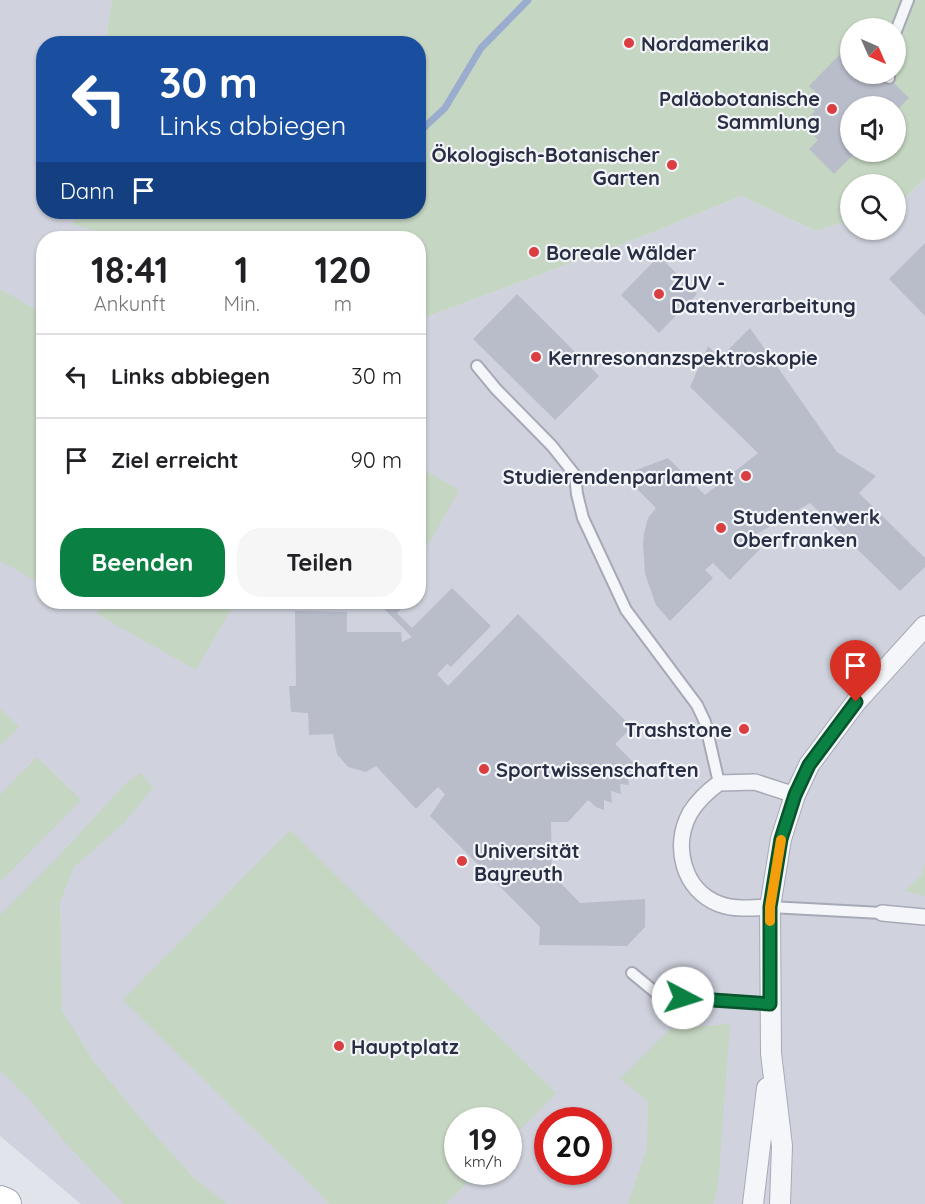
<!DOCTYPE html>
<html lang="de">
<head>
<meta charset="utf-8">
<style>
	:root { --surface:#fff; --page:#f6f6f6; --text:#202124; --muted:#757577; --line:#e0e0e0; --accent:#0b8043 }
	body { margin:0; font-family:Quicksand,sans-serif; background:var(--page); color:var(--text); height:100vh; display:flex; flex-direction:column; font-size:22px; white-space:nowrap }
	* { box-sizing:border-box; margin:0 }
	p { font-size:20px; color:var(--muted) }
	.icon { flex:none; width:33px; height:33px; fill:none; stroke:currentColor; stroke-width:2; stroke-linecap:round; stroke-linejoin:round }
	.map { position:relative; flex:1; overflow:hidden }
	.details { position:absolute; left:36px; top:231px; width:390px; height:378px; display:flex; flex-direction:column; background:var(--surface); border-radius:24px; box-shadow:0 2px 4px #0004 }
	.details>* { flex:none }
	.hud { position:absolute; left:36px; top:36px; width:390px; height:183px; border-radius:24px; box-shadow:0 2px 4px #0004; background:#1a4fa0; color:#fff; overflow:hidden }
	.needle { width:39px; rotate:135deg }
	.fabs { position:absolute; left:840px; top:18px; display:grid; gap:12px }
	.fabs a { display:grid; place-items:center; width:66px; height:66px; border-radius:50%; background:var(--surface); box-shadow:0 2px 4px #0004; font-size:30px }
	.speed { position:absolute; left:444px; top:1107px; display:flex; gap:12px; font-size:30px; font-weight:700; text-align:center }
	.speed>* { display:grid; place-content:center; width:78px; height:78px; border-radius:50%; background:var(--surface); box-shadow:0 2px 4px #0004; line-height:1 }
	.speed small { font-size:15px; font-weight:400 }
	.speed .limit { border:9px solid #d22; background:#fff; color:#111 }
	.pin { position:absolute; display:grid; place-items:center; width:51px; height:51px; color:#fff; margin:-62px -26px; border-radius:50% 50% 50% 0; rotate:-45deg; box-shadow:0 0 6px #0007 }
	.pin .icon { rotate:45deg }
	.me { position:absolute; width:66px; margin:-33px; rotate:95deg; stroke-linejoin:round; filter:drop-shadow(0 0 4px #0008) }
	.turn { display:flex; align-items:center; gap:21px; height:126px; padding:0 24px; font-size:27px }
	.turn .icon { width:78px; height:78px; stroke-width:2.5 }
	.turn b { display:block; font-size:42px; line-height:51px }
	.then { display:flex; align-items:center; height:57px; padding:0 24px; background:#0003; gap:12px; font-size:22px }
	.eta { display:flex; justify-content:space-evenly; align-items:center; height:102px; text-align:center }
	.eta b { font-size:36px; font-weight:800; line-height:42px }
	.cta { display:flex; gap:12px; margin-top:auto; padding:12px 24px }
	.cta a { flex:1; height:69px; border-radius:24px; background:var(--accent); color:#fff; font-size:24px; font-weight:800; line-height:69px; text-align:center }
	.cta a+a { background:var(--page); color:var(--text) }
	ul { padding:0; list-style:none }
	li { display:flex; align-items:center; gap:18px; height:84px; padding:0 24px; border-top:2px solid var(--line) }
	li div { flex:1 }
	li b { display:block; font-size:22px }
	li em { font-style:normal }
	.map>svg:first-child { display:block }
	.built { fill:#d0d3de; fill-rule:evenodd }
	.green { fill:#c5d6c2; fill-rule:evenodd }
	.lines { fill:none; stroke-linecap:round; stroke-linejoin:round }
	.stream { stroke:#9aadce; stroke-width:7 }
	.building { fill:#b9bdca }
	.service-casing { stroke:#a6aab7; stroke-width:14 }
	.pedestrian-casing { stroke:#a6aab7; stroke-width:18 }
	.minor-casing { stroke:#a6aab7; stroke-width:22 }
	.primary-casing { stroke:#a0a7b8; stroke-width:34 }
	.service { stroke:#f5f6f9; stroke-width:10 }
	.pedestrian { stroke:#f5f6f9; stroke-width:15 }
	.minor { stroke:#f5f6f9; stroke-width:20 }
	.primary { stroke:#fff; stroke-width:32 }
	.route-casing { stroke:#07532c; stroke-width:15 }
	.route { stroke:#0b8043; stroke-width:10 }
	.slow { stroke:#f59e0b; stroke-width:10 }
	.poi-dot { fill:#da3e41; stroke:#f2f4f8; stroke-width:2 }
	.labels { text-anchor:middle; dominant-baseline:central; stroke-width:4.5; stroke-linejoin:round; paint-order:stroke }
	.poi-label { font-size:20px; font-weight:bold; fill:#282f45; stroke:#f2f4f8; text-anchor:start }
</style>
</head>
<body>
<div class="map">
<svg width="925" height="1204" viewBox="0 0 925 1204">
	<rect width="100%" height="100%" fill="#e2e4ec"/>
	<path class="built" d="M 0,0 L 112,0 L 105,43 L 44,44 L 44,212 L 77,212 L 74,225 L 126,238 L 44,238 L 44,602 L 418,602 L 419,315 L 426,317 L 651,233 L 741,196 L 816,231 L 850,220 L 850,230 L 896,230 L 896,207 L 925,178 L 925,1204 L 81,1204 L 0,1136 ZM 458,1120 L 508,1120 L 508,1172 L 458,1172 ZM 548,1120 L 598,1120 L 598,1172 L 548,1172 Z"/>
	<g class="green">
		<path d="M 112,0 L 925,0 L 925,178 L 896,207 L 896,184 L 850,184 L 850,220 L 816,231 L 741,196 L 651,233 L 426,317 L 419,315 L 418,238 L 126,238 L 73,225 L 77,212 L 418,212 L 418,44 L 105,43 ZM 850,28 L 896,28 L 896,74 L 850,74 ZM 850,106 L 896,106 L 896,152 L 850,152 Z"/>
		<path d="M 0,289 L 43,314 L 43,585 L 0,561 Z"/>
		<path d="M 419,467 L 459,490 L 428,545 L 419,540 Z"/>
		<path d="M 104,602 L 235,602 L 196,670 L 97,614 Z"/>
		<path d="M 0,708 L 19,727 L 0,746 Z"/>
		<path d="M 37,757 L 81,800 L 0,882 L 0,795 Z"/>
		<path d="M 141,773 L 153,788 L 124,823 L 74,867 L 60,902 L 62,1011 L 94,1062 L 146,1125 L 194,1178 L 227,1204 L 124,1204 L 71,1149 L 27,1097 L 0,1070 L 0,915 L 59,856 L 126,783 Z"/>
		<path d="M 290,830 L 556,1093 L 509,1141 L 508,1120 L 458,1120 L 458,1172 L 478,1172 L 446,1204 L 330,1204 L 123,1000 Z"/>
		<path d="M 925,862 L 925,896 L 905,891 L 922,875 Z"/>
		<path d="M 730,1024 L 718,1186 L 713,1204 L 628,1204 L 647,1148 L 648,1101 L 620,1079 L 670,1029 Z"/>
	</g>
	<g class="lines">
		<path class="stream" d="M 418,133 L 445,108 L 481,48 L 528,0"/>
	</g>
	<g class="building">
		<path d="M 875,20 L 883,28 L 866,28 Z"/>
		<path d="M 850,44 L 850,74 L 885,74 L 909,98 L 896,111 L 896,106 L 850,106 L 850,152 L 856,152 L 834,174 L 809,149 L 818,140 L 810,132 L 817,125 L 809,117 L 815,111 L 808,103 L 817,94 L 809,86 Z"/>
		<path d="M 925,243 L 925,316 L 889,279 Z"/>
		<path d="M 659,256 L 697,294 L 659,333 L 621,295 Z"/>
		<path d="M 517,294 L 599,376 L 555,420 L 473,339 Z"/>
		<path d="M 750,328 L 837,452 L 876,476 L 859,493 L 925,558 L 925,567 L 900,591 L 810,503 L 750,538 L 760,549 L 730,580 L 713,563 L 705,570 L 713,578 L 670,621 L 656,605 L 645,574 L 643,545 L 644,533 L 648,518 L 656,508 L 623,475 L 668,458 L 705,495 L 758,453 L 690,387 L 708,346 L 720,358 Z"/>
		<path d="M 418,580 L 425,587 L 418,593 Z"/>
		<path d="M 452,588 L 491,626 L 451,667 L 447,664 L 437,674 L 448,686 L 518,614 L 632,727 L 615,744 L 636,765 L 637,777 L 628,775 L 629,785 L 620,784 L 621,794 L 611,791 L 612,803 L 604,800 L 604,810 L 596,807 L 588,800 L 568,822 L 551,822 L 552,874 L 580,903 L 645,899 L 645,927 L 627,946 L 539,945 L 540,927 L 430,816 L 445,794 L 438,787 L 416,809 L 376,766 L 366,772 L 348,767 L 337,754 L 333,734 L 309,735 L 308,713 L 291,712 L 289,686 L 296,686 L 295,611 L 347,612 L 347,632 L 401,632 L 402,642 L 412,637 L 383,608 L 387,604 L 385,602 L 409,602 L 397,613 L 412,628 Z"/>
	</g>
	<g class="lines">
		<defs>
			<g id="service">
				<path d="M 896,31 L 908,0"/>
				<path d="M 889,78 L 889,74"/>
				<path d="M 477,366 L 496,389 L 552,446 L 575,475 L 577,494 L 583,518 L 626,610 L 697,705 L 705,722 L 719,783"/>
				<path d="M 770,907 L 882,913"/>
				<path d="M 632,973 L 660,996 L 770,1004"/>
			</g>
			<g id="pedestrian">
				<path d="M 770,907 C 753,908 735,910 719,904 C 683,890 672,846 690,813 C 698,800 708,791 719,783 L 755,782 L 795,795"/>
				<path d="M 882,913 L 925,917"/>
			</g>
			<g id="minor">
				<path d="M 753,1204 L 767,1088"/>
				<path d="M 780,1204 L 782,1146 L 771,1053 L 770,907 L 781,839 L 795,795 L 809,765 L 856,702 L 925,626"/>
			</g>
			<path id="primary" d="M 0,1202 L 5,1204"/>
		</defs>
		<use href="#service" class="service-casing"/>
		<use href="#pedestrian" class="pedestrian-casing"/>
		<use href="#minor" class="minor-casing"/>
		<use href="#primary" class="primary-casing"/>
		<use href="#service" class="service"/>
		<use href="#pedestrian" class="pedestrian"/>
		<use href="#minor" class="minor"/>
		<use href="#primary" class="primary"/>
	</g>
	<g class="lines">
		<defs>
			<path id="route" d="M 683,998 L 770,1004 L 770,907 L 781,839 L 795,795 L 809,765 L 856,702"/>
		</defs>
		<use href="#route" class="route-casing"/>
		<use href="#route" class="route"/>
		<path class="slow" d="M 770,921 L 770,907 L 781,840"/>
	</g>
	<g class="poi-dot">
		<circle cx="629" cy="43" r="6"/>
		<circle cx="832" cy="109" r="6"/>
		<circle cx="672" cy="165" r="6"/>
		<circle cx="534" cy="252" r="6"/>
		<circle cx="659" cy="294" r="6"/>
		<circle cx="536" cy="357" r="6"/>
		<circle cx="746" cy="476" r="6"/>
		<circle cx="721" cy="528" r="6"/>
		<circle cx="744" cy="729" r="6"/>
		<circle cx="484" cy="769" r="6"/>
		<circle cx="462" cy="861" r="6"/>
		<circle cx="339" cy="1046" r="6"/>
	</g>
	<g class="labels">
		<g class="poi-label">
			<text x="641" y="43">Nordamerika</text>
			<text x="820" y="98" text-anchor="end">Paläobotanische<tspan x="820" dy="23">Sammlung</tspan></text>
			<text x="660" y="154" text-anchor="end">Ökologisch-Botanischer<tspan x="660" dy="23">Garten</tspan></text>
			<text x="546" y="252">Boreale Wälder</text>
			<text x="671" y="282">ZUV -<tspan x="671" dy="23">Datenverarbeitung</tspan></text>
			<text x="548" y="357">Kernresonanzspektroskopie</text>
			<text x="734" y="476" text-anchor="end">Studierendenparlament</text>
			<text x="733" y="516">Studentenwerk<tspan x="733" dy="23">Oberfranken</tspan></text>
			<text x="732" y="729" text-anchor="end">Trashstone</text>
			<text x="496" y="769">Sportwissenschaften</text>
			<text x="474" y="850">Universität<tspan x="474" dy="23">Bayreuth</tspan></text>
			<text x="351" y="1046">Hauptplatz</text>
		</g>
	</g>
</svg>
<div class="fabs">
<a><svg class="needle" viewBox="-14 -14 28 28"><path d="M0-13l5 13h-10z" fill="#e53935"/><path d="M0 13l5-13h-10z" fill="#757577"/></svg></a>
<a><svg class="icon" aria-label="sound" viewBox="0 0 24 24"><path d="M4 9h4l5-4v14l-5-4H4zM17 9q2 3 0 6"/></svg></a>
<a><svg class="icon" aria-label="search" viewBox="0 0 24 24"><circle cx="10" cy="10" r="6"/><path d="M15 15l6 6"/></svg></a>
</div>
<div class="speed"><div>19<small>km/h</small></div><div class="limit">20</div></div>
<div class="pin" style="left:856px;top:702px;background:#d93025"><svg class="icon" aria-label="arrive" viewBox="0 0 24 24"><path d="M6 21V4h12l-3 4 3 4H6"/></svg></div>
<svg class="me" style="left:683px;top:998px" viewBox="-20 -20 40 40"><circle r="19" fill="#fff"/><path d="M0-13L10 11 0 6-10 11z" fill="#0b8043"/></svg>
<div class="hud">
<div class="turn"><svg class="icon" aria-label="left" viewBox="0 0 24 24"><path d="M17 20v-9H6M10 6l-5 5 5 5"/></svg><div><b>30 m</b>Links abbiegen</div></div>
<div class="then">Dann<svg class="icon" aria-label="arrive" viewBox="0 0 24 24"><path d="M6 21V4h12l-3 4 3 4H6"/></svg></div>
</div>
<section class="details">
<div class="eta">
<div><b>18:41</b><p>Ankunft</p></div>
<div><b>1</b><p>Min.</p></div>
<div><b>120</b><p>m</p></div>
</div>
<ul>
<li><svg class="icon" aria-label="left" viewBox="0 0 24 24"><path d="M17 20v-9H6M10 6l-5 5 5 5"/></svg><div><b>Links abbiegen</b></div><em>30 m</em></li>
<li><svg class="icon" aria-label="arrive" viewBox="0 0 24 24"><path d="M6 21V4h12l-3 4 3 4H6"/></svg><div><b>Ziel erreicht</b></div><em>90 m</em></li>
</ul>
<div class="cta"><a>Beenden</a><a>Teilen</a></div>
</section>
</div>
</body>
</html>
